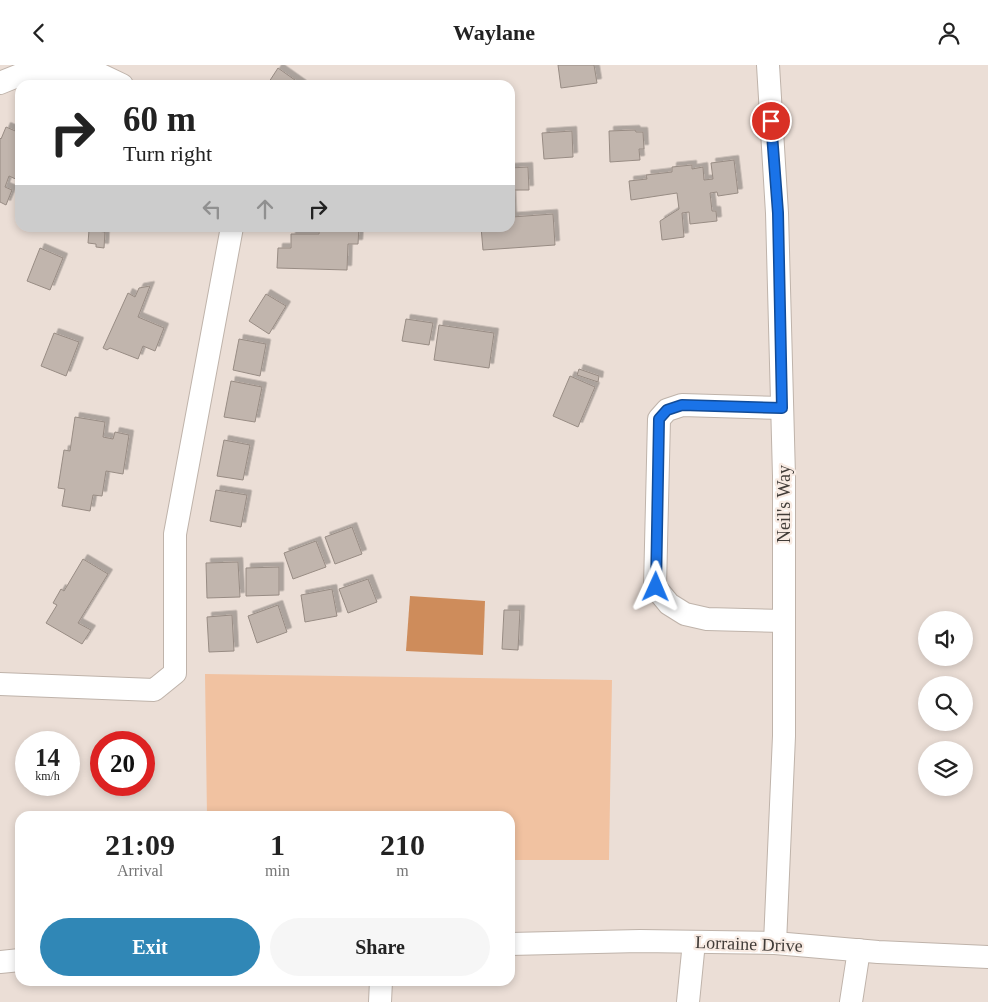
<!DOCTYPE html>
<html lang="en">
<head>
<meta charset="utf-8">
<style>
	:root { --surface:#fff; --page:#f6f6f6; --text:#222; --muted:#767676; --accent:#3087b6 }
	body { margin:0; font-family:Georgia,serif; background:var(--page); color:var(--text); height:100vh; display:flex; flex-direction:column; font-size:19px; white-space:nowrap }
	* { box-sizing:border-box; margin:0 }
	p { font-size:16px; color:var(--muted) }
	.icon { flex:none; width:28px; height:28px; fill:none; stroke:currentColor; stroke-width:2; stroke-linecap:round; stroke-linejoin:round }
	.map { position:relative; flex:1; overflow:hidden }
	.details { position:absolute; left:15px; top:746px; width:500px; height:175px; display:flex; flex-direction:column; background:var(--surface); border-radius:15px; box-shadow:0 2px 8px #0003 }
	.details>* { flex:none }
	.banner { position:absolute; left:15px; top:15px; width:500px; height:152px; border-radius:15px; box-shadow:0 2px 8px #0003; background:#fff; color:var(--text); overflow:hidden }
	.fabs { position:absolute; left:918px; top:546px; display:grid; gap:10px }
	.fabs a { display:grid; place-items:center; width:55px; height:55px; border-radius:50%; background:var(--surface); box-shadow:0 2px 8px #0003; font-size:25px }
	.speed { position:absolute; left:15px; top:666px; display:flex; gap:10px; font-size:25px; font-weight:700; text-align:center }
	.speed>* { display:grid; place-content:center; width:65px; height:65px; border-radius:50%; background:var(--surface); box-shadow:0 2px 8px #0003; line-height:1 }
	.speed small { font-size:12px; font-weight:400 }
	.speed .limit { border:8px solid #d22; background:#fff; color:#111 }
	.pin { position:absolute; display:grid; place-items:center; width:42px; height:42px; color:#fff; margin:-21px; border:2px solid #fff; border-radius:50%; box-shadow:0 1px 5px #0007 }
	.me { position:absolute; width:55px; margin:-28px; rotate:1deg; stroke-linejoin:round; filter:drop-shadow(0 0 4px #0008) }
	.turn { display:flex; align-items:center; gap:18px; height:105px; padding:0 25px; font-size:22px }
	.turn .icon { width:65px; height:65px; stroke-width:2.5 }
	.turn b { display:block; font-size:35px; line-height:42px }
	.lanes { display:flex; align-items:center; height:48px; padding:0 25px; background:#0003; justify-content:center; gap:25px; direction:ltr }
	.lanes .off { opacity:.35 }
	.eta { display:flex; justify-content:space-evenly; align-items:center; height:85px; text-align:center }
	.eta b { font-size:30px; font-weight:700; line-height:35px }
	.action { display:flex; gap:10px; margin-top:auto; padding:10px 25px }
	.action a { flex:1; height:58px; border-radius:30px; background:var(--accent); color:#fff; font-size:20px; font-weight:700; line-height:58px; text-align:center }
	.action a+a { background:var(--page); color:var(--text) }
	header { display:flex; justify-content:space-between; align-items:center; height:65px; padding:0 25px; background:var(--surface); font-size:22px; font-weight:700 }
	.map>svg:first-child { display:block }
	.green { fill:#f1c2a1 }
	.water { fill:#ce8c5b }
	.building { fill:#c1b5ad; stroke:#988c84; filter:url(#shadow) }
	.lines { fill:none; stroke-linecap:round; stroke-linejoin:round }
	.minor-casing { stroke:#bfb3aa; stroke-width:24 }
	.minor { stroke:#fff; stroke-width:22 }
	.route-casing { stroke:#114b97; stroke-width:12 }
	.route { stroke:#1a73e8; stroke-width:9 }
	.labels { text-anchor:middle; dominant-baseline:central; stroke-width:4.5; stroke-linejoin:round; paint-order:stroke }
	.street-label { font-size:18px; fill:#413c38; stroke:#f8ebe3 }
</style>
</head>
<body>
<header><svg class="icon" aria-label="back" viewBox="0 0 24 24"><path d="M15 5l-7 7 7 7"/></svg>Waylane<svg class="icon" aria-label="person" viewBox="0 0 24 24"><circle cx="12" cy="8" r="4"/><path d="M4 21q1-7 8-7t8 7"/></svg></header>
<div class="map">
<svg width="988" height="937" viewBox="0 0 988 937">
	<defs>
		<filter id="shadow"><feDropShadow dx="4.5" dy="-4.5" stdDeviation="0" flood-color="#0004"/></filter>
	</defs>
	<rect width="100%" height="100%" fill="#ebded6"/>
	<path class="green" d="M 205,609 L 612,615 L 609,795 L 510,795 L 510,751 L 207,751 Z"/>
	<path class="water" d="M 410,531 L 485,536 L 483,590 L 406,586 Z"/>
	<g class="building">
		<path d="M 558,0 L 594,0 L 597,18 L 561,23 Z"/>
		<path d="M 278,3 L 302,20 L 267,20 Z"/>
		<path d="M 6,62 L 20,68 L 20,116 L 9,111 L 5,122 L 12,125 L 6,140 L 0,137 L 0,73 L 1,74 Z"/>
		<path d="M 635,65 L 636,67 L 643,67 L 644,84 L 639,84 L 640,95 L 610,97 L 609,66 Z"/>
		<path d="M 572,66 L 573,92 L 544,94 L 542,68 Z"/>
		<path d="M 734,95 L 738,128 L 718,131 L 717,127 L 710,128 L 712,146 L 716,146 L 717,156 L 690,159 L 689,147 L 682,148 L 684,172 L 662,175 L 660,156 L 679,144 L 677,128 L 631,135 L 629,116 L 647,114 L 646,110 L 672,107 L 672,102 L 692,100 L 692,104 L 703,102 L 704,115 L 713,114 L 711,98 Z"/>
		<path d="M 528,102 L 529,125 L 514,125 L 514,129 L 511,129 L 512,152 L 553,149 L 555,180 L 483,185 L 481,162 L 510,162 L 510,103 Z"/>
		<path d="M 319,162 L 359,162 L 358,179 L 348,179 L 347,205 L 277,203 L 278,183 L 291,183 L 291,169 L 319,169 Z"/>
		<path d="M 89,165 L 105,167 L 104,183 L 96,182 L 96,179 L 88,178 Z"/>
		<path d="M 40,183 L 63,193 L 50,225 L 27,216 Z"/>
		<path d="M 150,221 L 138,252 L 164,263 L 155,286 L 143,281 L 138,294 L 110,283 L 107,285 L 103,283 L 128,228 L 135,232 L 139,223 Z"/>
		<path d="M 266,229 L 286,241 L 269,269 L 249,256 Z"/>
		<path d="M 406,254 L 433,258 L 429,280 L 402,276 Z"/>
		<path d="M 439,260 L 494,268 L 489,303 L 434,295 Z"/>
		<path d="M 54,268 L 79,277 L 66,311 L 41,301 Z"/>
		<path d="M 239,274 L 266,279 L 260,311 L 233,305 Z"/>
		<path d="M 579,304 L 599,311 L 598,317 L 577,310 Z"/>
		<path d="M 570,311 L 595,322 L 578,362 L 553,351 Z"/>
		<path d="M 231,316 L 262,322 L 255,357 L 224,352 Z"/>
		<path d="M 75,352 L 105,357 L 103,372 L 113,374 L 115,367 L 129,370 L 123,409 L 106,406 L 102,431 L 93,430 L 90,446 L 62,441 L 65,424 L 58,423 L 64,385 L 70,386 Z"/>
		<path d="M 224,375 L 250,380 L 243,415 L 217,411 Z"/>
		<path d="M 216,425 L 247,430 L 241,462 L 210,456 Z"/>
		<path d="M 352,462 L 362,489 L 335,499 L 325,472 Z"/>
		<path d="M 316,476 L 326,502 L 293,514 L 284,488 Z"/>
		<path d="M 83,494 L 108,509 L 78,558 L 91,565 L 82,579 L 46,558 L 57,540 L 53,538 L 61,524 L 64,526 Z"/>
		<path d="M 238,497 L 240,532 L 207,533 L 206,498 Z"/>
		<path d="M 279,502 L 279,530 L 246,531 L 246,503 Z"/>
		<path d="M 368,514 L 377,537 L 348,548 L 339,524 Z"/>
		<path d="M 332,524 L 337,551 L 305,557 L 301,530 Z"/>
		<path d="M 278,540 L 287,567 L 257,578 L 248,551 Z"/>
		<path d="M 504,545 L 520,545 L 518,585 L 502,584 Z"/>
		<path d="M 232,550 L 234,586 L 209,587 L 207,552 Z"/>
	</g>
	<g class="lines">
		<defs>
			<g id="minor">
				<path d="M 768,0 L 777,148 L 784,411 L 784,671 L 775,878"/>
				<path d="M 0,18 L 27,7 L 99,9 L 122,20"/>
				<path d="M 782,343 L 682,340 L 667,345 L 659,354 L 655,522 L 669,539 L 685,549 L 707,554 L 784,556"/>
				<path d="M 0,619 L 154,625 L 175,608 L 175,469 L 232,162"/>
				<path d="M 510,879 L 640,876 L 775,878 L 878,887 L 988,892"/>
				<path d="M 0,897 L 20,895"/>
				<path d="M 380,937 L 381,916"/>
				<path d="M 688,937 L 694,877"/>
				<path d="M 851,937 L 859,885"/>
			</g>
		</defs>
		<use href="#minor" class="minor-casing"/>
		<use href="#minor" class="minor"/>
	</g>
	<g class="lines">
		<defs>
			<path id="route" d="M 656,522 L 659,354 L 667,345 L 682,340 L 782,343 L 778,148 L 771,56"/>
		</defs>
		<use href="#route" class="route-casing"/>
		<use href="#route" class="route"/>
	</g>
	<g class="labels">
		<g class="street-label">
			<text transform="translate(784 439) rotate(-90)">Neil's Way</text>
			<text transform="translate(749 879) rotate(2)">Lorraine Drive</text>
		</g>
	</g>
</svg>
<div class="fabs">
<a><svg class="icon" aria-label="sound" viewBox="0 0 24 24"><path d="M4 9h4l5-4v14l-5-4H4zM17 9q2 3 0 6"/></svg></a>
<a><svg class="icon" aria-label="search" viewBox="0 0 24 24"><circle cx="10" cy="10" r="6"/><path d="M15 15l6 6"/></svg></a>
<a><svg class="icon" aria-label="layers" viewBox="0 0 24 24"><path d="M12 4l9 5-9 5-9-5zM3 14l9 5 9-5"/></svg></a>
</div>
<div class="speed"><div>14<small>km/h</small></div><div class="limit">20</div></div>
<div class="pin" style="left:771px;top:56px;background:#d93025"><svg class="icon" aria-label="arrive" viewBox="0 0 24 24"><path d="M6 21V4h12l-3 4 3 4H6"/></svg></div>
<svg class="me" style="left:656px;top:522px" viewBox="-20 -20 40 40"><path d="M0-17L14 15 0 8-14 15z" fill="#1a73e8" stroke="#fff" stroke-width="4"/></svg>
<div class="banner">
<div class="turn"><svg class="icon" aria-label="right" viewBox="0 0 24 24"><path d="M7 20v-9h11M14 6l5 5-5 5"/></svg><div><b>60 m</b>Turn right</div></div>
<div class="lanes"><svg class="icon off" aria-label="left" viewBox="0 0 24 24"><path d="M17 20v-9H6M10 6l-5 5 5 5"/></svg><svg class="icon off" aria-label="ahead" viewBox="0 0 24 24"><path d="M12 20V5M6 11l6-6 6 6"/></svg><svg class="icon" aria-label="right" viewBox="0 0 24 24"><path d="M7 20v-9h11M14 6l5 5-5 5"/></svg></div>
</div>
<section class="details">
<div class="eta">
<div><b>21:09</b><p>Arrival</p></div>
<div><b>1</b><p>min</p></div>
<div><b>210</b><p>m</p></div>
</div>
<div class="action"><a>Exit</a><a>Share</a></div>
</section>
</div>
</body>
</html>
